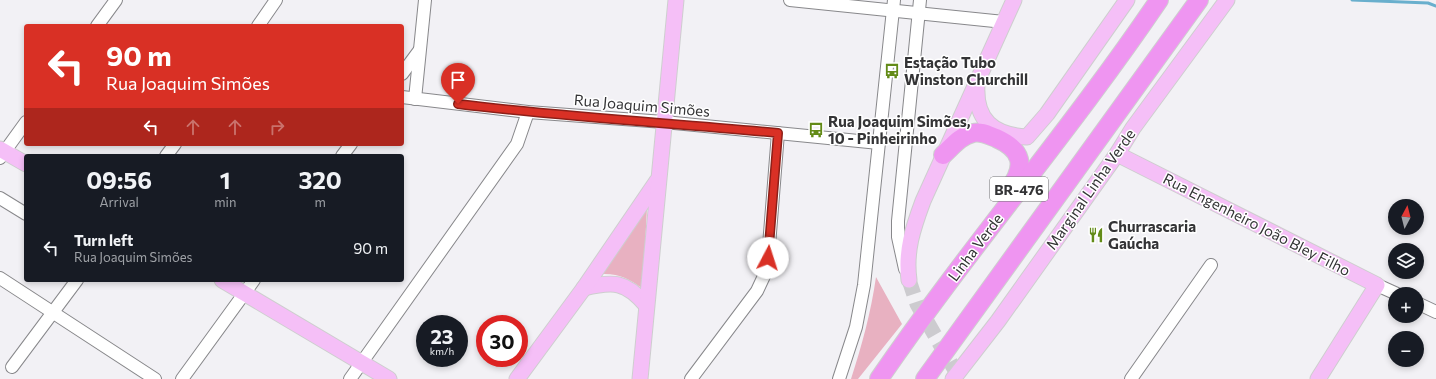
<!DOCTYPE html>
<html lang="en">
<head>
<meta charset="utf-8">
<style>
	:root { --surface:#171b24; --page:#242831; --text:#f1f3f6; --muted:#9ea1a6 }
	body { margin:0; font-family:Commissioner,sans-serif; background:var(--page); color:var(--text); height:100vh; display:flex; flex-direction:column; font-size:15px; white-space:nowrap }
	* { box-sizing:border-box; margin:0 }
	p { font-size:13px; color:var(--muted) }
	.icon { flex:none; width:22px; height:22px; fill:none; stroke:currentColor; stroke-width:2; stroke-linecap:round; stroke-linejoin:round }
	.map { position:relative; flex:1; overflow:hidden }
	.sheet { position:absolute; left:24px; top:154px; width:380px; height:128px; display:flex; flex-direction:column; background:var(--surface); border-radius:4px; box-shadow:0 2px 6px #0003 }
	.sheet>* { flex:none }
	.hud { position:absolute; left:24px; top:24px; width:380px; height:122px; border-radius:4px; box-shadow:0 2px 6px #0003; background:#d93025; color:#fff; overflow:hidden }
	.needle { width:26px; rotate:7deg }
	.buttons { position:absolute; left:1388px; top:199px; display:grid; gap:8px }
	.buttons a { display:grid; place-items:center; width:36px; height:36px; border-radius:50%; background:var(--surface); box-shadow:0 2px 6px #0003; font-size:20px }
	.speed { position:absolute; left:416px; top:315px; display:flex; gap:8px; font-size:20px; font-weight:700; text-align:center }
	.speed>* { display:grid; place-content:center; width:52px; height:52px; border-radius:50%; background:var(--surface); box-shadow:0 2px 6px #0003; line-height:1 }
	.speed small { font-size:10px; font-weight:400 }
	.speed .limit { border:6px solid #d22; background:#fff; color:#111 }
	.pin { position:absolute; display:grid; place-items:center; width:34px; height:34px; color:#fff; margin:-41px -17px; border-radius:50% 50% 50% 0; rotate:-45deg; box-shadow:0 0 4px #0007 }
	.pin .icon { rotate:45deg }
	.me { position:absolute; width:44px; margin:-22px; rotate:5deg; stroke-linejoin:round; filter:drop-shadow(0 0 3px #0008) }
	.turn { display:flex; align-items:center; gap:14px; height:84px; padding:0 16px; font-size:18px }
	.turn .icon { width:52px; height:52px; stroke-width:2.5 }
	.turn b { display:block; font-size:28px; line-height:34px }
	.lanes { display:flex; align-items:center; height:38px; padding:0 16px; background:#0003; justify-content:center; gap:20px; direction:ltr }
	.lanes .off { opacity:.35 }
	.eta { display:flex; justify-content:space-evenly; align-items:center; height:68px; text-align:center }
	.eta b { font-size:24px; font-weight:700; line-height:28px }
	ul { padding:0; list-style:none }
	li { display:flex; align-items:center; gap:12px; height:52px; padding:0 16px }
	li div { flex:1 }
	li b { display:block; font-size:15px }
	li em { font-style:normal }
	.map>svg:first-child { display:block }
	.green { fill:#e8b1c1 }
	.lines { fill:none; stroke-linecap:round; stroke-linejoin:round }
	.stream { stroke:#69afcd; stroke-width:3 }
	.major-tunnel { stroke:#cccbcf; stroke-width:15; stroke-dasharray:15 8; stroke-linecap:butt }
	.minor-casing { stroke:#88888b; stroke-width:14 }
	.major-casing { stroke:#cececf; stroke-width:17 }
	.highway-casing { stroke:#cececf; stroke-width:20 }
	.minor { stroke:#fff; stroke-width:12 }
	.major { stroke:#f5bff7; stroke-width:15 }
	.highway { stroke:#ef95f1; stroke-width:18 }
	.route-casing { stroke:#8d1f18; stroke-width:10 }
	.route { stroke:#d93025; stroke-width:7 }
	.labels { text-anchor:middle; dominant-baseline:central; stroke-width:3; stroke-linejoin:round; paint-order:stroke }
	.shield { fill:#fff; stroke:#717172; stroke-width:1 }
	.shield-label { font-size:14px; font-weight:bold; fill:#343436 }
	.poi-label { font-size:15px; font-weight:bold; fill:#343436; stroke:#fff; text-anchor:start }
	.street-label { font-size:15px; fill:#343436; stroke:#fff }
</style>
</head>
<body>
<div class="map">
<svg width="1436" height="379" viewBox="0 0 1436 379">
	<rect width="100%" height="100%" fill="#f2f1f5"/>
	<g class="green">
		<path d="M 647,207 L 643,289 C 630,279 618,273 601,274 Z"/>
		<path d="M 876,277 L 902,324 L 858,379 L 851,379 C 862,345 871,312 876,277 Z"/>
	</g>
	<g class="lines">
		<path class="stream" d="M 1352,0 L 1428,3 L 1436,6"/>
		<path class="major-tunnel" d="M 909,280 L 917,304 L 960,379"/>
		<defs>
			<g id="minor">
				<path d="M 790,0 L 1004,22"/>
				<path d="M 97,26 L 116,0"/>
				<path d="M 258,26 L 276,0"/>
				<path d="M 402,74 L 419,51"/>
				<path d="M 402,97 L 528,112 L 664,122 L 879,143"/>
				<path d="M 415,99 L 425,0"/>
				<path d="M 166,156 L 175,144"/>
				<path d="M 342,156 L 351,144"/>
				<path d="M 0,158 L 26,122"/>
				<path d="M 0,198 L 26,214"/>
				<path d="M 905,269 L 898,237 L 898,221 L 920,0"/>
				<path d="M 0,278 L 155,379"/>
				<path d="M 1377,285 L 1397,294"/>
				<path d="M 1417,303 L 1436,312"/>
				<path d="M 12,367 L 77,280"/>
				<path d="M 182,379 L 254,280"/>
				<path d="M 350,379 L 517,144 L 528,112"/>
				<path d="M 691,379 L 757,291 L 764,276 L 768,258 L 778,133"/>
				<path d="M 839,379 L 856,327 L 864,285 L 894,0"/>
				<path d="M 1131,379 L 1211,265"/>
			</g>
			<g id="major">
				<path d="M 977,85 C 975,120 993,135 1027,137 L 1047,114 L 1127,0"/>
				<path d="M 0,149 L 26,164"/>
				<path d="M 1117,154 L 1377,285 L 1318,379"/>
				<path d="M 222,280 L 389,379"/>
				<path d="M 909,280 C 905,251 913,228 923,201 L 1014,0"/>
				<path d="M 584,288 C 613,281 626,281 646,305"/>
				<path d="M 517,379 L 584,288 L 657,181"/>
				<path d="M 640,379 L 676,0"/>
				<path d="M 953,379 L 998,321 L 1117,154 L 1133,128 L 1227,0"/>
			</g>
			<g id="highway">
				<path d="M 943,155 C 952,147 960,136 973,133 C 981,131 988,135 996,138 C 1023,150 1026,166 1009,189"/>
				<path d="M 879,379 C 968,249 1071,130 1159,0"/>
				<path d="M 925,379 L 1199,0"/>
			</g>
		</defs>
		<use href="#minor" class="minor-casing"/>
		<use href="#major" class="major-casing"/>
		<use href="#highway" class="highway-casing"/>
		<use href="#minor" class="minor"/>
		<use href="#major" class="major"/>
		<use href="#highway" class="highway"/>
	</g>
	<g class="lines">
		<defs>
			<path id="route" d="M 458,104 C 564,117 671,123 778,133 L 768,258"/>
		</defs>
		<use href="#route" class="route-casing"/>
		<use href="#route" class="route"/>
	</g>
	<defs>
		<symbol id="bus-bare" viewBox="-9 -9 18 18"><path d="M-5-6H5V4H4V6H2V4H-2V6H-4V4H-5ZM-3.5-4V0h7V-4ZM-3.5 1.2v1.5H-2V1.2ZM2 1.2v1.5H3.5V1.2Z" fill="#638b18" stroke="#fff" stroke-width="2.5" paint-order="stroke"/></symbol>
		<symbol id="restaurant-bare" viewBox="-9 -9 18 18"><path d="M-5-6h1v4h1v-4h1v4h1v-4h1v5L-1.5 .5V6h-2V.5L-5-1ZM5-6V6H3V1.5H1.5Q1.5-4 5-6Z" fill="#638b18" stroke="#fff" stroke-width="2.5" paint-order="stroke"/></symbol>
	</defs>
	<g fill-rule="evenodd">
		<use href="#bus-bare" x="881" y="60" width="22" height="22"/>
		<use href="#bus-bare" x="805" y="119" width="22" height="22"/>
		<use href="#restaurant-bare" x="1085" y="224" width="22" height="22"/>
	</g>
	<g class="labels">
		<rect class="shield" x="990" y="177" width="58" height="24" rx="3"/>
		<g class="shield-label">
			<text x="1019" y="189">BR-476</text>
		</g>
		<g class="poi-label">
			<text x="904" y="62">Estação Tubo<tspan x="904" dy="17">Winston Churchill</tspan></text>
			<text x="828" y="121">Rua Joaquim Simões,<tspan x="828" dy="17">10 - Pinheirinho</tspan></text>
			<text x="1108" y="226">Churrascaria<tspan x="1108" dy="17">Gaúcha</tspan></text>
		</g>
		<g class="street-label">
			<text transform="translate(642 105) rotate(5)">Rua Joaquim Simões</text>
			<text transform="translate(1090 189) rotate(-55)">Marginal Linha Verde</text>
			<text transform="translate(1257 224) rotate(27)">Rua Engenheiro João Bley Filho</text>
			<text transform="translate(975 247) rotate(-53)">Linha Verde</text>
		</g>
	</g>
</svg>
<div class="buttons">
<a><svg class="needle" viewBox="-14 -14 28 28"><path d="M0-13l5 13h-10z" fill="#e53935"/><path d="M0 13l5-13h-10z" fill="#9ea1a6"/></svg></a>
<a><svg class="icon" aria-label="layers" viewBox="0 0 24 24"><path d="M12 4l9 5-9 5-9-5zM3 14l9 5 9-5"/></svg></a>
<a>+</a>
<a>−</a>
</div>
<div class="speed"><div>23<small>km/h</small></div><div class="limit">30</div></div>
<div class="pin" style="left:458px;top:104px;background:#d93025"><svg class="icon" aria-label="arrive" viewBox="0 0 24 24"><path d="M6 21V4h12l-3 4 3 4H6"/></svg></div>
<svg class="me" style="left:768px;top:258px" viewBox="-20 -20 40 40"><circle r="19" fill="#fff"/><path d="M0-13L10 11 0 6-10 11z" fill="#d93025"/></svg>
<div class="hud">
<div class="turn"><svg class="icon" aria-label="left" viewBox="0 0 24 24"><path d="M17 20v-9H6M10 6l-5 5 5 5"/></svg><div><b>90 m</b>Rua Joaquim Simões</div></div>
<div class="lanes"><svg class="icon" aria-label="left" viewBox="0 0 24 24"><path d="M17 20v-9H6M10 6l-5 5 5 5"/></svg><svg class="icon off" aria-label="ahead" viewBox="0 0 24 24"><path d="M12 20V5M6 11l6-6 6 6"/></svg><svg class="icon off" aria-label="ahead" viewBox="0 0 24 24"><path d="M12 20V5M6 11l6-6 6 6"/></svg><svg class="icon off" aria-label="right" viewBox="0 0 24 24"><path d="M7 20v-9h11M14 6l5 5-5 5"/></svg></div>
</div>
<section class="sheet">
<div class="eta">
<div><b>09:56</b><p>Arrival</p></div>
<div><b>1</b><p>min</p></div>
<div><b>320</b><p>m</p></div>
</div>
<ul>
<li><svg class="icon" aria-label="left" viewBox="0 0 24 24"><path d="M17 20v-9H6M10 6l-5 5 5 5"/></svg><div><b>Turn left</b><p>Rua Joaquim Simões</p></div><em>90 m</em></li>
</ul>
</section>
</div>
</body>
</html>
